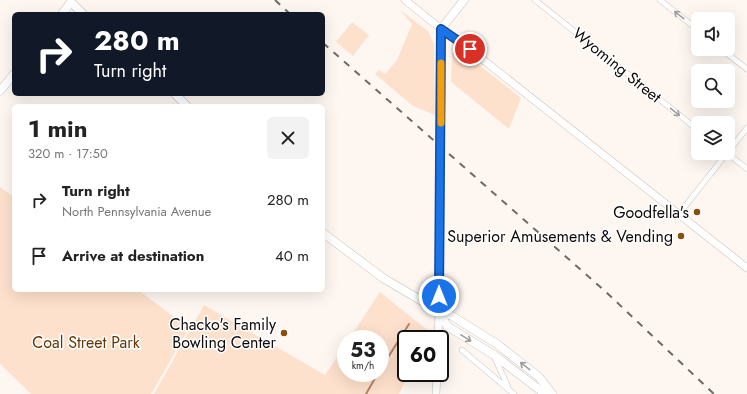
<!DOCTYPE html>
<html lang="en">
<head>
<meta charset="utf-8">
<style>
	:root { --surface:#fff; --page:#f2f2f2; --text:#222; --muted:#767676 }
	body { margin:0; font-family:Jost,sans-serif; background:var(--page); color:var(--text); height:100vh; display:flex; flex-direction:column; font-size:15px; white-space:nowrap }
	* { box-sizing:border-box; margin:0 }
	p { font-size:13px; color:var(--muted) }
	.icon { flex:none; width:22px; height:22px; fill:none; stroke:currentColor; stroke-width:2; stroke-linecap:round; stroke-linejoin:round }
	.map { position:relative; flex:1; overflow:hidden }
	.sheet { position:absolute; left:12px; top:104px; width:313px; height:188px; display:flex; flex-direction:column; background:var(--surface); border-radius:6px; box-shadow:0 4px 16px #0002 }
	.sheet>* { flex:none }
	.guide { position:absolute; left:12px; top:12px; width:313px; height:84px; border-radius:6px; box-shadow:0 4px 16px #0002; background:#111827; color:#fff; overflow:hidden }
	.fabs { position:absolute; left:691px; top:12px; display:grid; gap:8px }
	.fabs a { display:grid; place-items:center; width:44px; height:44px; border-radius:6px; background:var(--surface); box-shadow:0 4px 16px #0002; font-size:20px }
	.speed { position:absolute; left:337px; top:330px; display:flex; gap:8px; font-size:20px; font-weight:700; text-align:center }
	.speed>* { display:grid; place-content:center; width:52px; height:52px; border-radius:50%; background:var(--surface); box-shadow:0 4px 16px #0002; line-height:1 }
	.speed small { font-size:10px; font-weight:400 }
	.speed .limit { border:2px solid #111; border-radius:6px; background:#fff; color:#111 }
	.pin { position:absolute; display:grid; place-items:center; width:34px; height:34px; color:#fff; margin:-17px; border:2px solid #fff; border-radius:50%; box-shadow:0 1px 4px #0007 }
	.me { position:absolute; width:44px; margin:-22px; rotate:0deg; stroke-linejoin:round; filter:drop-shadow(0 0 3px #0008) }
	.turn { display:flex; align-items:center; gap:14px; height:84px; padding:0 16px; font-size:18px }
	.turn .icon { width:52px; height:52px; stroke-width:2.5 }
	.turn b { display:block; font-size:28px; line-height:34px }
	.round { display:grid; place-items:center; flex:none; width:42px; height:42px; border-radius:6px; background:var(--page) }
	.head { display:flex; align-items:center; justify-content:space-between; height:68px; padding:0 16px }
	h1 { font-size:24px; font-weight:700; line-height:30px }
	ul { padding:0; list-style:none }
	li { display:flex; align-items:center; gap:12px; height:56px; padding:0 16px }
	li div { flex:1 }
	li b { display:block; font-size:15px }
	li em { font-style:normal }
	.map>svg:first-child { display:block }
	.green { fill:#fee1cc }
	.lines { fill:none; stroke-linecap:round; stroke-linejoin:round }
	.stream { stroke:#b58865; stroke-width:2 }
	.street-casing { stroke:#c7bfba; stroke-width:6 }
	.secondary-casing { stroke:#c7bfba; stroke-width:8 }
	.primary-casing { stroke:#c7bfba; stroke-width:9 }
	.street { stroke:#fff; stroke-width:5 }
	.secondary { stroke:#fff; stroke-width:7 }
	.primary { stroke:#fff; stroke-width:8 }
	.rail { stroke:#6f6a68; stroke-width:2; stroke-dasharray:7 7; stroke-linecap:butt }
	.oneway { stroke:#9f9d9d }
	.route-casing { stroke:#114b97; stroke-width:10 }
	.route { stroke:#1a73e8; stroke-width:7 }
	.slow { stroke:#f59e0b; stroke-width:7 }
	.poi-dot { fill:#8b4d10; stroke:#fff; stroke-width:1.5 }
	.labels { text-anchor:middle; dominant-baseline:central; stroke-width:3; stroke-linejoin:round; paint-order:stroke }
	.street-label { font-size:16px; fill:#0e0b0a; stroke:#fff }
	.poi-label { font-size:16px; fill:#0e0b0a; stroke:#fff; text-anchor:end }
	.park-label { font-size:16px; fill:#673502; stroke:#fff }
</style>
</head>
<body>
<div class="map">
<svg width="747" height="394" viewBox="0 0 747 394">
	<rect width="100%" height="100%" fill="#fef6f1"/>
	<g class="green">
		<path d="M 400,10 L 428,31 L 434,44 L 435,115 L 413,106 L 375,74 L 379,70 L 385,74 L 397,60 L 412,24 Z"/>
		<path d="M 352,22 L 369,35 L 353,56 L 336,42 Z"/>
		<path d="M 458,48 L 521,98 L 509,129 L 451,82 L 452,54 L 455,49 Z"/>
		<path d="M 0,187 L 14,197 L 14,290 L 138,290 L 189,328 L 151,394 L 31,394 L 0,364 Z"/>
		<path d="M 380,292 L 430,332 L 426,339 L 406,339 L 406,373 L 409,373 L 399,394 L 154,394 L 204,305 L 325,375 L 346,344 L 346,373 L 380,373 L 380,339 L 349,339 Z"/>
	</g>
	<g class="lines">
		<g class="stream">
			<path d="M 380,370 L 409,324"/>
			<path d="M 366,394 L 378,373"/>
		</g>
		<defs>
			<g id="street">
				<path d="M 535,0 L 698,130"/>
				<path d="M 660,0 L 698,30"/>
				<path d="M 721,49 L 747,69"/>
				<path d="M 728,152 L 747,128"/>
				<path d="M 727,153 L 747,169"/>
				<path d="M 679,214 L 727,153"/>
				<path d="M 462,350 L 514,394"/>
				<path d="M 494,356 L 508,387"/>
			</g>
			<g id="secondary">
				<path d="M 405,0 L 441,29 L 458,40 L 747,268"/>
				<path d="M 438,339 L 439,311"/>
				<path d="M 436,394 L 437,373"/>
			</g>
			<g id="primary">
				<path d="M 464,0 L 441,29 L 439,311 L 447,326 L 494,355 L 545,394"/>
				<path d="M 62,14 L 71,2 L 83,14"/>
				<path d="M 0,91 L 14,74"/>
				<path d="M 175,94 L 187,106"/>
				<path d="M 323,233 L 383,278 L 439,311 L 452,316 L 497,344 L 539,377 L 552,394"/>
			</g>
		</defs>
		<use href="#street" class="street-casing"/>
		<use href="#secondary" class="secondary-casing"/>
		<use href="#primary" class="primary-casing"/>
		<use href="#street" class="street"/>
		<use href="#secondary" class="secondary"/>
		<use href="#primary" class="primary"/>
		<g class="rail">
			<path d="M 275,0 L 290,14"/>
			<path d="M 323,43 L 606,292 L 714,394"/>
		</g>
	</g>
	<defs><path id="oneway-shaft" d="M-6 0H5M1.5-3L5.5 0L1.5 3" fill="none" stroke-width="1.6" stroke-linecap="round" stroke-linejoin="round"/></defs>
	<g class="oneway">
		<use href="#oneway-shaft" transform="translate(679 15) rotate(-142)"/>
		<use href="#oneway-shaft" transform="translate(675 112) rotate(39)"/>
		<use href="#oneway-shaft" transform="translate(466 338) rotate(32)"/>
		<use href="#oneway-shaft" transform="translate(525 366) rotate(-142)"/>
	</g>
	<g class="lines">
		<defs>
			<path id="route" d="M 439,296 L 441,29 L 470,49"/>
		</defs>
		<use href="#route" class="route-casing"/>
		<use href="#route" class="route"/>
		<path class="slow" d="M 441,123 L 441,63"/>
	</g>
	<g class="poi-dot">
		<circle cx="697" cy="212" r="4"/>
		<circle cx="681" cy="236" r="4"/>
		<circle cx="284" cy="333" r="4"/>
	</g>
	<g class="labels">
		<g class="street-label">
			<text transform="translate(617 65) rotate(39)">Wyoming Street</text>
		</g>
		<g class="poi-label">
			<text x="689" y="212">Goodfella's</text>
			<text x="673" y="236">Superior Amusements &amp; Vending</text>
			<text x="276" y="324">Chacko's Family<tspan x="276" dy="18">Bowling Center</tspan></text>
		</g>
		<g class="park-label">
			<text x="86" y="342">Coal Street Park</text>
		</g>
	</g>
</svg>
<div class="fabs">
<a><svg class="icon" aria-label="sound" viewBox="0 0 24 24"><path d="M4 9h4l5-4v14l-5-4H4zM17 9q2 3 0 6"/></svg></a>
<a><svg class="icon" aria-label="search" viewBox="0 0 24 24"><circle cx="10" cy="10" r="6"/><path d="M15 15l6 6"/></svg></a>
<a><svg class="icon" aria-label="layers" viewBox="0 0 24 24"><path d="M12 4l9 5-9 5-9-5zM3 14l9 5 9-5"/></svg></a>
</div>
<div class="speed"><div>53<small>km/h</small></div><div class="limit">60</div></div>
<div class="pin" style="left:470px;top:49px;background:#d93025"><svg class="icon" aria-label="arrive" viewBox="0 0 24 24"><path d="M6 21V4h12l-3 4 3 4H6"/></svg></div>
<svg class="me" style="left:439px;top:296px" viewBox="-20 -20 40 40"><circle r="17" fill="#1a73e8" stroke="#fff" stroke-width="3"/><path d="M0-11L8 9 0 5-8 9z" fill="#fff"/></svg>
<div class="guide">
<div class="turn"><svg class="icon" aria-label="right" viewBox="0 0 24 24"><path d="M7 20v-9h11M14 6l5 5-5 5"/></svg><div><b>280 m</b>Turn right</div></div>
</div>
<section class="sheet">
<div class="head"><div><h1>1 min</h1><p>320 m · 17:50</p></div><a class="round"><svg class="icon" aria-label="close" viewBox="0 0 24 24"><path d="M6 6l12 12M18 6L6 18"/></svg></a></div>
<ul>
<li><svg class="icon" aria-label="right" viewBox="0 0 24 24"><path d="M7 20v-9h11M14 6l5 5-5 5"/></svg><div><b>Turn right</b><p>North Pennsylvania Avenue</p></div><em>280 m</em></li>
<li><svg class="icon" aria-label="arrive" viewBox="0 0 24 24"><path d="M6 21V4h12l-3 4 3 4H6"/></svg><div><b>Arrive at destination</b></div><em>40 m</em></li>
</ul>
</section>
</div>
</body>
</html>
